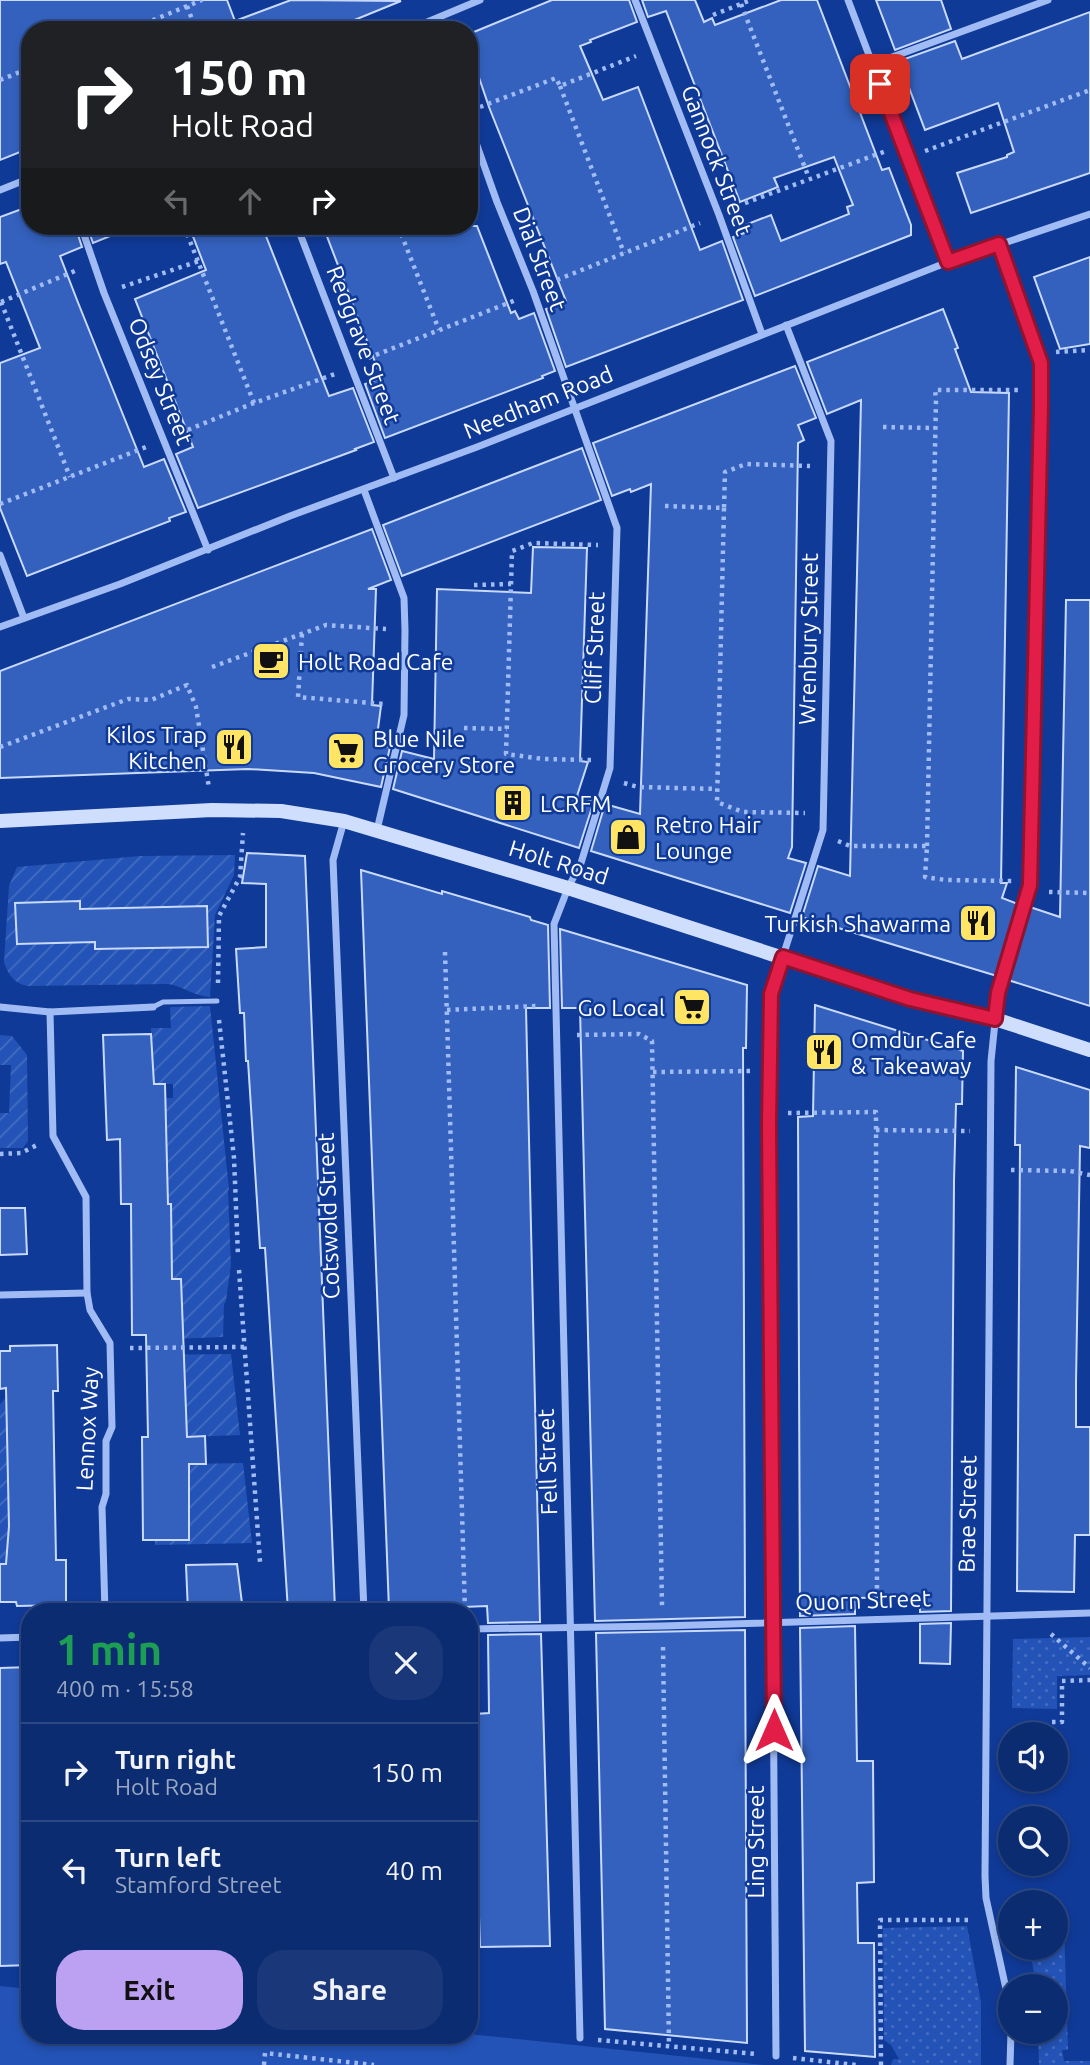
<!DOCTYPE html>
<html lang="en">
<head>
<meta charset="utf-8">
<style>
	:root { --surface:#0c2c71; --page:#1a3879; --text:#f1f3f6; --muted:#9aa7c3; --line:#2c4884; --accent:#bca0f2 }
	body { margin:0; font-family:Ubuntu,sans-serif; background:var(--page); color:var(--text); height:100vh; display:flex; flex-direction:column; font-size:26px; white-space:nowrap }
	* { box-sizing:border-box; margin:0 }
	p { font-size:23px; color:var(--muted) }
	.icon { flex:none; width:38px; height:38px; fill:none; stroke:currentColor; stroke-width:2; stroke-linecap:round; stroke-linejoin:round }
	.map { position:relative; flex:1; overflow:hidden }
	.details { position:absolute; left:21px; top:1603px; width:457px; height:441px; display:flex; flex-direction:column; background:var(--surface); border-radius:28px; box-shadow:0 4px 10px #0003,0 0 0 2px var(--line) }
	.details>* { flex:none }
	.hud { position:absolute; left:21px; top:21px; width:457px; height:214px; border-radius:28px; box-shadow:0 4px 10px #0003,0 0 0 2px var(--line); background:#202124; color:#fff; overflow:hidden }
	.buttons { position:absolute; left:998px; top:1722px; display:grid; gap:14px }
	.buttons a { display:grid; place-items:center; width:70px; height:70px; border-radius:50%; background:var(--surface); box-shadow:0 4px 10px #0003,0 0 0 2px var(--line); font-size:35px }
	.pin { position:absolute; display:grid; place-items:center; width:60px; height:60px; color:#fff; margin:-30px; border-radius:14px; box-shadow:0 4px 10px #0006 }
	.me { position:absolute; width:77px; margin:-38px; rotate:0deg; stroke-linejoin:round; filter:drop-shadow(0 0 5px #0008) }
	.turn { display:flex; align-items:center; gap:24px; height:147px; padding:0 35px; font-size:32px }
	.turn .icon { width:91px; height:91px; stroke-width:2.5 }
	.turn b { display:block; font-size:49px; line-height:60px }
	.lanes { display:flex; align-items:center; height:66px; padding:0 35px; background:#0003; justify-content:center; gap:35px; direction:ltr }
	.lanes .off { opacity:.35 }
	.round { display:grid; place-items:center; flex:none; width:74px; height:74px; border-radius:28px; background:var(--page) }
	.headline { display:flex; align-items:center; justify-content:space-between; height:119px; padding:0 35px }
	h1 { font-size:42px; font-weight:700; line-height:52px; color:#1e9e55 }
	.primary-button { display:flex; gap:14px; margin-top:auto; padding:14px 35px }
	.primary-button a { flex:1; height:80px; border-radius:28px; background:var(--accent); color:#111; font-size:28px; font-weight:700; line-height:80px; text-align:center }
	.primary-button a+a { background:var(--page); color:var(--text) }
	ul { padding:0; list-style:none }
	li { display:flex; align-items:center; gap:21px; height:98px; padding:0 35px; border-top:2px solid var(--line) }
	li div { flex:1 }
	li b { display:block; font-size:26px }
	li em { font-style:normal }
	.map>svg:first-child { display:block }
	.grass { fill:url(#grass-dots) }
	.park { fill:#2353b6 }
	.garden { fill:url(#garden-furrows); fill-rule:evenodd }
	.building { fill:#3461bd; stroke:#c9dafe; stroke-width:2 }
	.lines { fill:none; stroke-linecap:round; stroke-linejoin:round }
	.path { stroke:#a1bcf4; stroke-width:4.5; stroke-dasharray:3.5 5; stroke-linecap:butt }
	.service { stroke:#a1bcf4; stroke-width:5 }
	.minor { stroke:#a1bcf4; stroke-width:7 }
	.secondary { stroke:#d0defd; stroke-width:14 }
	.route-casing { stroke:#92132f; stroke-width:18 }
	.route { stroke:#e11d48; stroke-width:12 }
	.labels { text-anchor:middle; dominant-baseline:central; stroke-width:5; stroke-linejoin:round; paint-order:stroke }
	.street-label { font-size:23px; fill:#fff; stroke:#103a97 }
	.poi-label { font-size:23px; fill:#fff; stroke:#103a97; text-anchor:start }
</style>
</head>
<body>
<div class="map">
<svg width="1090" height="2065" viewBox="0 0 1090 2065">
	<defs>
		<pattern id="grass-dots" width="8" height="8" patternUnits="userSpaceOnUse" patternTransform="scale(1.75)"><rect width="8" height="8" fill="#2353b6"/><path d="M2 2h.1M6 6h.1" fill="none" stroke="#446dc1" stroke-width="1.8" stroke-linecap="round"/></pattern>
		<pattern id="garden-furrows" width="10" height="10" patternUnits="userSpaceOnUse" patternTransform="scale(1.75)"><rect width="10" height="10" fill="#2353b6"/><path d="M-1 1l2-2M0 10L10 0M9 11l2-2" fill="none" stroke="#446dc1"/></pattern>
	</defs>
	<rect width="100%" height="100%" fill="#103a97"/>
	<g class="grass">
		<path d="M 1090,1637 L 1090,1675 L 1057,1676 L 1057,1709 L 1012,1708 L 1013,1639 Z"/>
		<path d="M 1055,1924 L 1064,1924 L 1068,2050 L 1062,2050 L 1064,2061 L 1090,2061 L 1090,2065 L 1039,2065 L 1038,2032 L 1055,2032 L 1055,1986 L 1037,1986 L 1029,1948 L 1055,1948 Z"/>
		<path d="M 967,1926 L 981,2002 L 981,2065 L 891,2065 L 893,2059 L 899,2059 L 891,2045 L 884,2040 L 883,1928 Z"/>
	</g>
	<path class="park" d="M 0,1986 L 30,1989 L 30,2035 L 469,2034 L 765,2065 L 0,2065 Z"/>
	<g class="garden">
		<path d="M 235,855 L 234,875 L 215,915 L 210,997 C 193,996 183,986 168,984 L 28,986 C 15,984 8,975 4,962 L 9,886 L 17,867 L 140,856 ZM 80,901 L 81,942 L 16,943 L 16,903 ZM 207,906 L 208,946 L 175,947 L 174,907 ZM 95,910 L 160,947 L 96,949 Z"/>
		<path d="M 210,1006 L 229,1189 L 228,1191 L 231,1265 L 226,1301 L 224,1304 L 223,1337 L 146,1340 L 181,1279 L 172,1279 L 171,1204 L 167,1204 L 154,1098 L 173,1098 L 173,1084 L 153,1084 L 151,1028 L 171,1028 L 170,1007 Z"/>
		<path d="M 0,1035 L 12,1036 L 27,1055 L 28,1141 L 23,1148 L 0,1148 L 0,1113 L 9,1113 L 11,1065 L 0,1065 Z"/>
		<path d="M 231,1354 L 240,1435 L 187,1437 L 185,1360 L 147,1360 L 146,1355 Z"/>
		<path d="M 11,1392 C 5,1449 6,1507 16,1564 L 0,1564 L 0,1404 Z"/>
		<path d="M 243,1463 L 252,1543 L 155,1545 L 155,1540 L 189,1539 L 188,1464 Z"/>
	</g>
	<g class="building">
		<path d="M 0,0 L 227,0 L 235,21 L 291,0 L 401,1 L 330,30 L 30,30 L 30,148 L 0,160 Z"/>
		<path d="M 552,0 L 629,0 L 637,22 L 590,40 L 591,42 L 580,46 L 603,100 L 638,87 L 700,250 L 722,241 L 743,300 L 566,367 L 546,309 L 566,301 L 489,107 L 469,48 L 469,34 Z"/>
		<path d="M 642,0 L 695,0 L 704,22 L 712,18 L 715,25 L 781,0 L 817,0 L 882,170 L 889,168 L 911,225 L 911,235 L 755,296 L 733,237 L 747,232 L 745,225 L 771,215 L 781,241 L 849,214 L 847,207 L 853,205 L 834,157 L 774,178 L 778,187 L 740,202 L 666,11 L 648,17 Z"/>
		<path d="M 876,0 L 941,0 L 951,29 L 895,50 Z"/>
		<path d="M 1090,12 L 1090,173 L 971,213 L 957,173 L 1007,157 L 1007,155 L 1014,152 L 998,103 L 925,130 L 899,61 L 955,41 L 962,59 Z"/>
		<path d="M 30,206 L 30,226 L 75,226 L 82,247 L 60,256 L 77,300 L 144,467 L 164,459 L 186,512 L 169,518 L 170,521 L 27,576 L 0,508 L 0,363 L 40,348 L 6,262 L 0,264 L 0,217 Z"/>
		<path d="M 87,226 L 132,226 L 133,227 L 93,243 Z"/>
		<path d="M 189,226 L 262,226 L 329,396 L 353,388 L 374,442 L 355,449 L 356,450 L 198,508 L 176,454 L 193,447 L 135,299 L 206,270 Z"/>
		<path d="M 323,226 L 477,226 L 511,313 L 515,311 L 519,319 L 534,313 L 555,371 L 542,376 L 543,378 L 385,438 L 365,384 L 376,380 L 375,377 L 380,375 Z"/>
		<path d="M 1090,257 L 1090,344 L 1060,349 L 1034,277 Z"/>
		<path d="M 943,309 L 958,348 L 955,349 L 971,392 L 1009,393 L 1001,883 L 1007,883 L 1002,898 L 1018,904 L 997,976 L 802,917 L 818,866 L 850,876 L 861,400 L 827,414 L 807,362 Z"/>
		<path d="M 795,366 L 816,418 L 798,425 L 804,440 L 798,443 L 792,847 L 788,858 L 806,863 L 790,913 L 591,851 L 605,804 L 640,814 L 651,484 L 631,492 L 630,489 L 612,496 L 593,443 Z"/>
		<path d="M 582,448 L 601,500 L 402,576 L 383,525 Z"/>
		<path d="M 372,529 L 391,580 L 368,589 L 376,589 L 372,705 L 381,706 L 376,744 L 390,747 L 381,787 L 314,773 L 248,769 L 0,778 L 0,671 Z"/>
		<path d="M 533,547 L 587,548 L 580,761 L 588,762 L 577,796 L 594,801 L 579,848 L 393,789 L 402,751 L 434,759 L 437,589 L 531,593 Z"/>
		<path d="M 1066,600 L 1090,600 L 1090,1006 L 1008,980 L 1030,907 L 1060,917 Z"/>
		<path d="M 247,853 L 305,856 L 335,1610 L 288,1611 L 265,1248 L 260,1248 L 248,1061 L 246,1061 L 244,1013 L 240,1013 L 236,949 L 266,947 L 266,884 L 242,883 Z"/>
		<path d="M 361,870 L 442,894 L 442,891 L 530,917 L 531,920 L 548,925 L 550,1008 L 526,1008 L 540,1622 L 488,1623 L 487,1606 L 389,1610 Z"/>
		<path d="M 80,901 L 80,909 L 207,906 L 208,947 L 95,949 L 95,942 L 17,944 L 15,903 Z"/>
		<path d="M 560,929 L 747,985 L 746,1048 L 743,1048 L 745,1617 L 595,1621 L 580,1008 L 562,1008 Z"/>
		<path d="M 815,1005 L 963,1051 L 962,1104 L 956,1104 L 954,1181 L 951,1611 L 920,1612 L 920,1597 L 855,1598 L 855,1614 L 800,1616 L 798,1117 L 813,1116 Z"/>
		<path d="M 151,1034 L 154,1084 L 165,1084 L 168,1204 L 171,1204 L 172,1279 L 181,1279 L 187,1437 L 205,1436 L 206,1464 L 189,1464 L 189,1540 L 143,1540 L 142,1437 L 148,1437 L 146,1335 L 132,1335 L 131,1204 L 121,1204 L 120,1139 L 107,1140 L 103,1035 Z"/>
		<path d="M 1016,1067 L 1090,1090 L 1090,1148 L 1080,1146 L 1076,1383 L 1076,1427 L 1090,1427 L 1090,1535 L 1075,1535 L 1074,1592 L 1017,1591 L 1020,1145 L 1015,1145 Z"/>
		<path d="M 0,1208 L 25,1208 L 27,1254 L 0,1255 Z"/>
		<path d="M 57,1345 L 58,1391 L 53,1391 L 56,1560 L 66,1560 L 66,1605 L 17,1606 L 16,1602 L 0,1602 L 0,1564 L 6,1564 L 9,1526 L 6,1388 L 0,1389 L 0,1351 L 10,1351 L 10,1346 Z"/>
		<path d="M 237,1564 L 243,1611 L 188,1612 L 186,1565 Z"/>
		<path d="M 951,1623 L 950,1664 L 920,1663 L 920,1624 Z"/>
		<path d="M 855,1626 L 857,1761 L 873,1761 L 874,1882 L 857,1883 L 858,1943 L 874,1943 L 875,2057 L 805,2051 L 800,1628 Z"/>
		<path d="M 745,1630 L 747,2043 L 605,2029 L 596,1633 Z"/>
		<path d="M 541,1634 L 550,1946 L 480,1947 L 474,1763 L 476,1763 L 475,1714 L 489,1713 L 488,1635 Z"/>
		<path d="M 30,1667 L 30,1965 L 0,1966 L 0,1668 Z"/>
	</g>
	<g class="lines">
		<g class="path">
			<path d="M 741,4 L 809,178"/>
			<path d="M 187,6 L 196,30"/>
			<path d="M 713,15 L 751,0"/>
			<path d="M 129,30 L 202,0"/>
			<path d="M 0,80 L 30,68"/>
			<path d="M 560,86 L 624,253"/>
			<path d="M 480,107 L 556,78 L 560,86 L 636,56"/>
			<path d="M 925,151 L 1090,90"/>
			<path d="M 737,206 L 886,151"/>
			<path d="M 184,226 L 254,403"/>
			<path d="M 398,226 L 439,330"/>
			<path d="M 549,283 L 700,223"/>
			<path d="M 122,287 L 199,261"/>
			<path d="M 1,302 L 70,477"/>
			<path d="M 1,302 L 77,270"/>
			<path d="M 1056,352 L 1090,350"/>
			<path d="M 368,358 L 516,300"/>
			<path d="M 883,427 L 935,428"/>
			<path d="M 180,433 L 254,403 L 335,374"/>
			<path d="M 0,504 L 146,447"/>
			<path d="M 665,506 L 724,508 L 725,472 L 746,464 L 810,466"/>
			<path d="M 724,508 L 717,802 L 743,812 L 805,813"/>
			<path d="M 474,585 L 511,584"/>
			<path d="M 302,634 L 298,697 L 384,704"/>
			<path d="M 212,667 L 326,625 L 386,629"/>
			<path d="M 464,728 L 507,729"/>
			<path d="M 0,747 L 128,699 L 151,700 L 187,685 L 196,707 L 209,788"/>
			<path d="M 591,760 L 543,759 L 506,754 L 512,551 L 533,543 L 598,545"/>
			<path d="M 624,783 L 638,787 L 717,789"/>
			<path d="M 838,841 L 850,846 L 927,846 L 925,877 L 946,880 L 1013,881"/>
			<path d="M 927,846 L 936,399 L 935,390 L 1020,390"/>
			<path d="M 1049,892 L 1090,893"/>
			<path d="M 445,952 L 465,1611"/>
			<path d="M 218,983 L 219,916 L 240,877 L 243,833"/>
			<path d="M 447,1010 L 537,1006"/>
			<path d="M 219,1020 L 234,1158 L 238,1256"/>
			<path d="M 577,1035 L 639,1034 L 652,1041 L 662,1606"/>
			<path d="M 653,1072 L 752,1071"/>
			<path d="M 788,1113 L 876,1112 L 877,1600"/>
			<path d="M 876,1130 L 970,1131"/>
			<path d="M 0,1154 L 21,1153 L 37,1145"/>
			<path d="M 1011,1170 L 1070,1171 L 1090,1175"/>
			<path d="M 239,1270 L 260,1562"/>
			<path d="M 130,1348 L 245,1347"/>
			<path d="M 1051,1634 L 1090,1668"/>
			<path d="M 663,1647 L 669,2046"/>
			<path d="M 1052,1722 L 1062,1722 L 1062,1681 L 1090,1680"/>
			<path d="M 469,1734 L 476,1953"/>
			<path d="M 598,2040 L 757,2054"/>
			<path d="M 793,2058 L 856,2065"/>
			<path d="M 264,2065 L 265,2053 L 374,2065"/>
			<path d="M 881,2065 L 880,1920 L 972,1920"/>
		</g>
		<path class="service" d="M 153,1007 L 163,1002 L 217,1001"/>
		<g class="minor">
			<path d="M 635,0 L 719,215 L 762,334"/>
			<path d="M 848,0 L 948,262"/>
			<path d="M 408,30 L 480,0"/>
			<path d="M 873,64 L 1048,0"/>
			<path d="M 469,123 L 497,202 L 533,291 L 617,528 L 610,768 L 581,863 L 568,888 L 554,924 L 580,2038"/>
			<path d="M 0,190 L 30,178"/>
			<path d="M 81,226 L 104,293 L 208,550"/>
			<path d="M 297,226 L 394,478"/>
			<path d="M 999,244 L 1041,363 L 1033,838 L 1030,885 L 998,993 L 991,1061 L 985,1876 L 986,1898 L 1010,2007"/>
			<path d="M 364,490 L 404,598 L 405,630 L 404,715 L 377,830"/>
			<path d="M 0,555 L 24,618"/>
			<path d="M 0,627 L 120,584 L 290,516 L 477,447 L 948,262 L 1090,214"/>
			<path d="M 344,821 L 333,860 L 364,1612"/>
			<path d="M 0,1007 L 50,1012 L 153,1007"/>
			<path d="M 50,1012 L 53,1136 L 86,1197 L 87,1293 L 90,1310 L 110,1343 L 112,1427 L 106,1441 L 106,1494 L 102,1507 L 105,1612"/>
			<path d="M 0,1295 L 87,1293"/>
			<path d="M 469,1629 L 662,1626 L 1090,1613"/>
			<path d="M 0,1638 L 30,1637"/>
			<path d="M 776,2056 L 769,1125 L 771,994 L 823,830 L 824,784 L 831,441 L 786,325"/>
			<path d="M 1010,2065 L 1011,2032"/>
		</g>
		<path class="secondary" d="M 0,821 L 212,810 L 281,811 L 344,821 L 568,888 L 891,993 L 995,1019 L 1090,1050"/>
	</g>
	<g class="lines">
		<defs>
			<path id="route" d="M 774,1730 L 769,1125 L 771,994 L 783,957 L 910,999 L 995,1019 L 998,993 L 1030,885 L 1041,405 L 1041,363 L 999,244 L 948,262 L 880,84"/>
		</defs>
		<use href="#route" class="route-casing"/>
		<use href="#route" class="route"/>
	</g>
	<defs>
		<symbol id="cafe-square" viewBox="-11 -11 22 22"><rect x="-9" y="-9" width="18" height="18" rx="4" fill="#ffe563" stroke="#103a97"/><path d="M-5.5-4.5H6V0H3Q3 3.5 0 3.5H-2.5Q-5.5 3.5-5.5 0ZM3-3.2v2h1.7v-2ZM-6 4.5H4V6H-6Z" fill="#111"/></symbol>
		<symbol id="restaurant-square" viewBox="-11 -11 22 22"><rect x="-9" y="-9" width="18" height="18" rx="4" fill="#ffe563" stroke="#103a97"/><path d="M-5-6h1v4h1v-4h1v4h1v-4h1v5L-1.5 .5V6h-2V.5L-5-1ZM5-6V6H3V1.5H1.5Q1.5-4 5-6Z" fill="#111"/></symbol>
		<symbol id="supermarket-square" viewBox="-11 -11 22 22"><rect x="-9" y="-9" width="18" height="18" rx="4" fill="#ffe563" stroke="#103a97"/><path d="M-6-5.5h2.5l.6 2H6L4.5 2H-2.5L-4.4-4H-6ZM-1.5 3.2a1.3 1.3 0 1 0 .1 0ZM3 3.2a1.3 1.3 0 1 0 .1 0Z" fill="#111"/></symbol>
		<symbol id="building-square" viewBox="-11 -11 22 22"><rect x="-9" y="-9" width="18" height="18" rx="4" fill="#ffe563" stroke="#103a97"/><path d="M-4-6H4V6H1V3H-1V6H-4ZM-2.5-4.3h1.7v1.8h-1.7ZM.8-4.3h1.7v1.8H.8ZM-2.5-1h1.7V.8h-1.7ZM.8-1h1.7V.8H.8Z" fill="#111"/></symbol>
		<symbol id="shop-square" viewBox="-11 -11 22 22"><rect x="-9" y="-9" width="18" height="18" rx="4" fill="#ffe563" stroke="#103a97"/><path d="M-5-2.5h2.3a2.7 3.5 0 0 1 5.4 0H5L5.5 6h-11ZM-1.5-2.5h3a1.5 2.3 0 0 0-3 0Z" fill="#111"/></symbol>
	</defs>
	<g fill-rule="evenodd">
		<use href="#cafe-square" x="249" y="639" width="44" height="44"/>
		<use href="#restaurant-square" x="212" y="725" width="44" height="44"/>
		<use href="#supermarket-square" x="324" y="729" width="44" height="44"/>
		<use href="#building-square" x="491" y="781" width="44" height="44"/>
		<use href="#shop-square" x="606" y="815" width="44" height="44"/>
		<use href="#restaurant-square" x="956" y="901" width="44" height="44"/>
		<use href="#supermarket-square" x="670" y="985" width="44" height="44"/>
		<use href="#restaurant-square" x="802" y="1030" width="44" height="44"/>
	</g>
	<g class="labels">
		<g class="street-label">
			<text transform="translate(717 160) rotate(69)">Gannock Street</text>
			<text transform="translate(540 259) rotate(69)">Dial Street</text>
			<text transform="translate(364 345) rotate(69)">Redgrave Street</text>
			<text transform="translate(161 381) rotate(68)">Odsey Street</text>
			<text transform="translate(538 402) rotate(-22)">Needham Road</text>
			<text transform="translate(808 639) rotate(-89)">Wrenbury Street</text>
			<text transform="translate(594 648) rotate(-88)">Cliff Street</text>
			<text transform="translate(559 862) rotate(17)">Holt Road</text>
			<text transform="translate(328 1216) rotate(-92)">Cotswold Street</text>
			<text transform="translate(87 1429) rotate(-87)">Lennox Way</text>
			<text transform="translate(547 1462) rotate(-92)">Fell Street</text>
			<text transform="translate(967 1514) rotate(-89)">Brae Street</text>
			<text transform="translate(863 1600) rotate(-2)">Quorn Street</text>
			<text transform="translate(755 1842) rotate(-90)">Ling Street</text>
		</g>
		<g class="poi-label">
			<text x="298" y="661">Holt Road Cafe</text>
			<text x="207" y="734" text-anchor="end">Kilos Trap<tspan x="207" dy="26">Kitchen</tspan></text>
			<text x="373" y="738">Blue Nile<tspan x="373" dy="26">Grocery Store</tspan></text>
			<text x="540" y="803">LCRFM</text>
			<text x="655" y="824">Retro Hair<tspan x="655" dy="26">Lounge</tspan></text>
			<text x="951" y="923" text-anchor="end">Turkish Shawarma</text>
			<text x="665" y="1007" text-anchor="end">Go Local</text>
			<text x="851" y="1039">Omdur Cafe<tspan x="851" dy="26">&amp; Takeaway</tspan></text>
		</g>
	</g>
</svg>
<div class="buttons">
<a><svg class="icon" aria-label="sound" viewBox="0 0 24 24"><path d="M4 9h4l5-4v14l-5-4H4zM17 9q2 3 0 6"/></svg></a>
<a><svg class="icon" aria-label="search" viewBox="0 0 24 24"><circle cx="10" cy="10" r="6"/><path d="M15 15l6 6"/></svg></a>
<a>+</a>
<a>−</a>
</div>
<div class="pin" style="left:880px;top:84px;background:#d93025"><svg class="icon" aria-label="arrive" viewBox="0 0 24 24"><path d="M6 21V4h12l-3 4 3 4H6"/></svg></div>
<svg class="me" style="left:774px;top:1730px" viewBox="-20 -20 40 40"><path d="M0-17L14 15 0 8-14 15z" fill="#e11d48" stroke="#fff" stroke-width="4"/></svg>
<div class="hud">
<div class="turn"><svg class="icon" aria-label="right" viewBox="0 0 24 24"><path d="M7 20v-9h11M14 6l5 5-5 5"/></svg><div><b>150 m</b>Holt Road</div></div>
<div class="lanes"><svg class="icon off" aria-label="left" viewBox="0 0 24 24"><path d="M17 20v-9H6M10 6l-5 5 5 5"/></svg><svg class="icon off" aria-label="ahead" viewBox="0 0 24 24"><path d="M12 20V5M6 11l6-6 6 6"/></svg><svg class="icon" aria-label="right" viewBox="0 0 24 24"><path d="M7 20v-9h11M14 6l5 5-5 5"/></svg></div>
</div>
<section class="details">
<div class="headline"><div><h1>1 min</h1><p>400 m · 15:58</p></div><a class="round"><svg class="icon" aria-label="close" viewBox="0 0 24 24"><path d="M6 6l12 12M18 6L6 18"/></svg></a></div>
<ul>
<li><svg class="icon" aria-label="right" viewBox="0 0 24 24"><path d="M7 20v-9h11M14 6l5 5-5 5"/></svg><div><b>Turn right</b><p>Holt Road</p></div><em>150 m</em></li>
<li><svg class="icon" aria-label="left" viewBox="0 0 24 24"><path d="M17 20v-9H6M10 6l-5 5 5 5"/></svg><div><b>Turn left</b><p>Stamford Street</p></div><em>40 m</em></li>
</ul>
<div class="primary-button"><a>Exit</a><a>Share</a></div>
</section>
</div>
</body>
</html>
